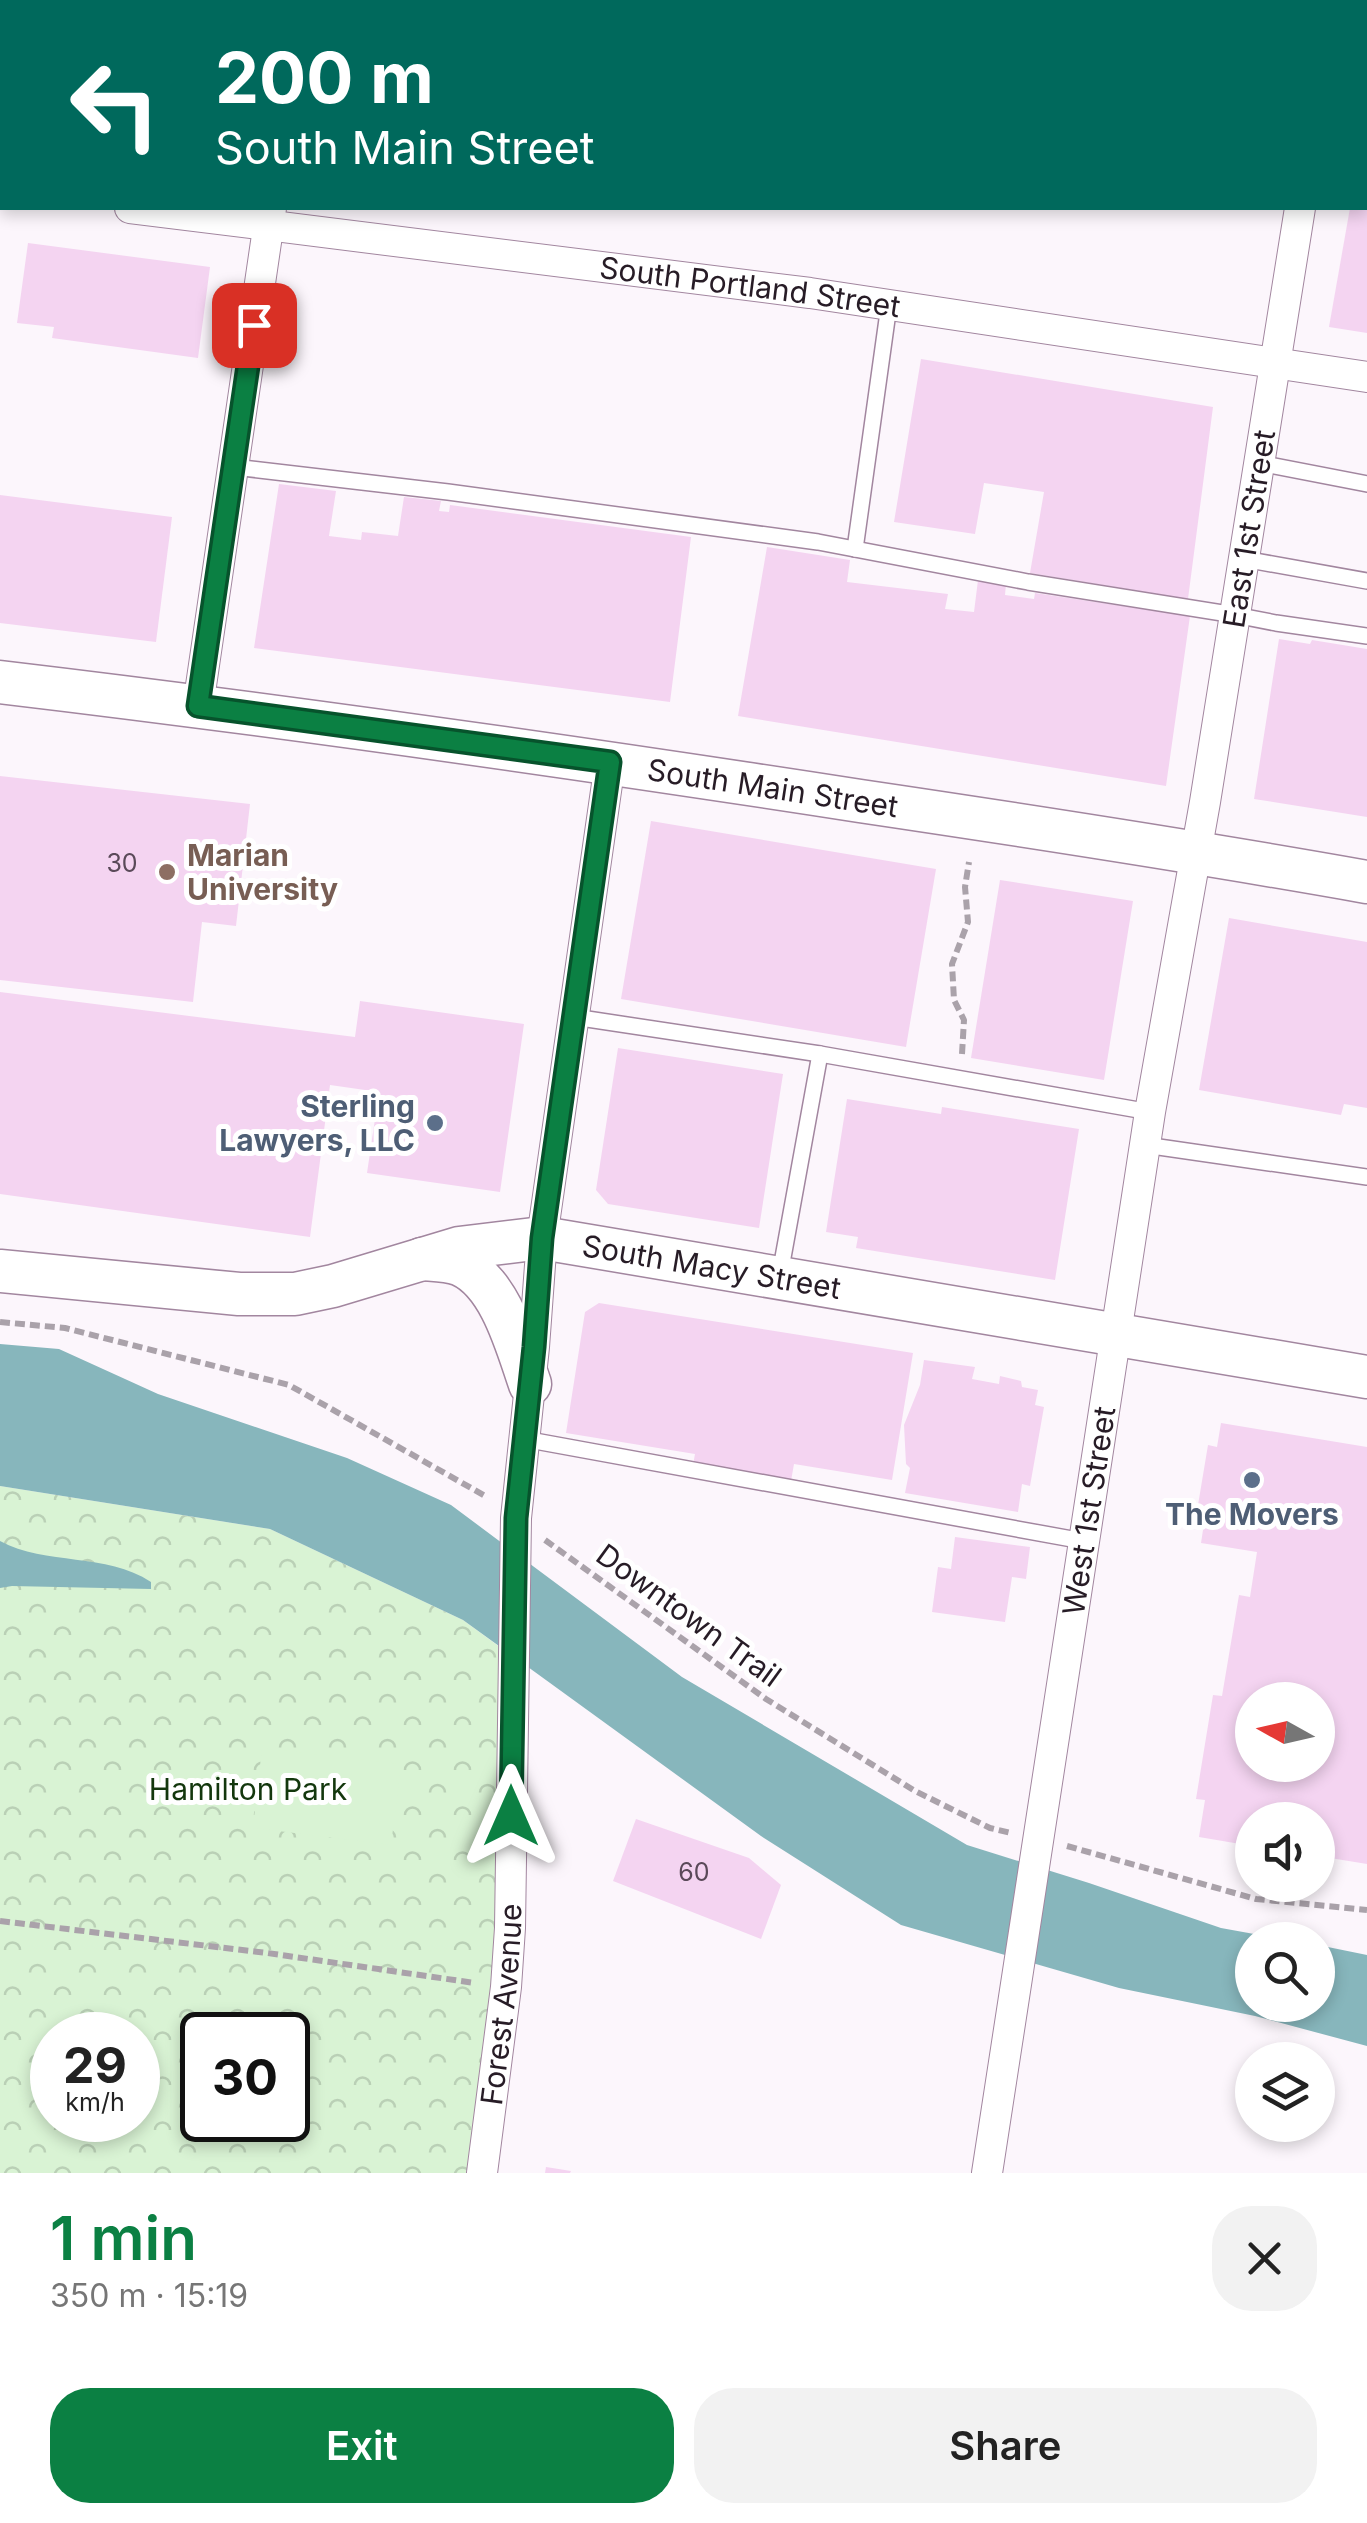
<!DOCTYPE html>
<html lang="en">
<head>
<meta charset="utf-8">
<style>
	:root { --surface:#fff; --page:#f2f2f2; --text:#222; --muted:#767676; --accent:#0b8043 }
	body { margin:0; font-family:Inter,sans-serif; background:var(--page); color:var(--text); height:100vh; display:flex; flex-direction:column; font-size:38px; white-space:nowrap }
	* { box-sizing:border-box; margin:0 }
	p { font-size:32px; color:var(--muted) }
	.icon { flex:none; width:55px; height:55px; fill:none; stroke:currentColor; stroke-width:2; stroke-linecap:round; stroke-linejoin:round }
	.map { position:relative; height:2173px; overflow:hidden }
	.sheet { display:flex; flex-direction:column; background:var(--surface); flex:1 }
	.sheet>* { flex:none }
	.banner { position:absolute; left:0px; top:0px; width:1368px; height:210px; box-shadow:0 5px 15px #0003; background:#00695c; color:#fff; overflow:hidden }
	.needle { width:65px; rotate:278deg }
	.controls { position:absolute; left:1235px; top:1682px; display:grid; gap:20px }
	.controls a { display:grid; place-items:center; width:100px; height:100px; border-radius:50%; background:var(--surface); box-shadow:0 5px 15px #0003; font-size:50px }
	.speed { position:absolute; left:30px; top:2012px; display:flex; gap:20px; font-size:50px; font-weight:700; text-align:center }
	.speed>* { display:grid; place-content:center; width:130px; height:130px; border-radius:50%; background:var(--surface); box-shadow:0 5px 15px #0003; line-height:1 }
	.speed small { font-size:25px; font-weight:400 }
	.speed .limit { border:5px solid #111; border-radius:15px; background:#fff; color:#111 }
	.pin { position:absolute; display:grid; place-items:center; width:85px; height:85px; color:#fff; margin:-42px; border-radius:20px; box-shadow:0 5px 15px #0006 }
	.me { position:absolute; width:110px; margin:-55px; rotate:0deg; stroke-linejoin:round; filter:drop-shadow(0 0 8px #0008) }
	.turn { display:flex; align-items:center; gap:35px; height:210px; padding:0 50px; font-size:45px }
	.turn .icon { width:130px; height:130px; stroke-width:2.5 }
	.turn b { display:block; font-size:70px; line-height:85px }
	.round { display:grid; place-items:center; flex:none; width:105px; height:105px; border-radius:40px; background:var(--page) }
	.headline { display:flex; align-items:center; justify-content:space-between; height:170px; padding:0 50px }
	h1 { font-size:60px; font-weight:600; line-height:75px; color:var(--accent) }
	.action { display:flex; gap:20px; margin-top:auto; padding:20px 50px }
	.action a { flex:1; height:115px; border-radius:40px; background:var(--accent); color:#fff; font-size:40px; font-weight:600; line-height:115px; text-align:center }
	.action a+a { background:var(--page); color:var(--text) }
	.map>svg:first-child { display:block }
	.park { fill:url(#park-crowns); fill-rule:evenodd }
	.garden { fill:#d9f3d4 }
	.water { fill:#87b6bc }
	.building { fill:#f4d4f1; fill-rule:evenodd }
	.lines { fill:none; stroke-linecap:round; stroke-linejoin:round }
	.lane-casing { stroke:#a2869f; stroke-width:18 }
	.street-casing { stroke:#a2869f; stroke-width:32 }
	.secondary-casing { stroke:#a2869f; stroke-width:45 }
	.path { stroke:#aaa2aa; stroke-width:6; stroke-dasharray:10 5; stroke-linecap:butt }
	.lane { stroke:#fff; stroke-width:15 }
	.street { stroke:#fff; stroke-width:30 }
	.secondary { stroke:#fff; stroke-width:42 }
	.route-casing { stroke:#07532c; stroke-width:25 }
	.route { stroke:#0b8043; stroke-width:18 }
	.education-dot { fill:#8d6e63; stroke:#fff; stroke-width:4 }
	.service-dot { fill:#5c6f8a; stroke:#fff; stroke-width:4 }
	.labels { text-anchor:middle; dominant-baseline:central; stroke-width:10; stroke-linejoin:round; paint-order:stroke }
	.number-label { font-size:25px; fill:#5a4a59 }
	.street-label { font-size:30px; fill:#271c26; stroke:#fff }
	.education-label { font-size:30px; font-weight:bold; fill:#785e54; stroke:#fff; text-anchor:start }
	.service-label { font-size:30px; font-weight:bold; fill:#4e5e75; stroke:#fff; text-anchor:end }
	.park-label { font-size:30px; fill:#13370d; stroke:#fff }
</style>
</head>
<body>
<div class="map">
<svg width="1367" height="2173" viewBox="0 0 1367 2173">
	<defs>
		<pattern id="park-crowns" width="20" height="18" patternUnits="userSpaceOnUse" patternTransform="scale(2.5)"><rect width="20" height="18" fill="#d9f3d4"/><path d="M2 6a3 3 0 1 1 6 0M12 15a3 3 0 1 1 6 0" fill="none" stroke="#bad0b6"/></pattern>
	</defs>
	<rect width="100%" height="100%" fill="#fcf6fc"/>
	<path class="park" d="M 0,1486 L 270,1529 L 463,1620 L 512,1656 L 482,2173 L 0,2173 ZM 52,2035 L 138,2035 L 138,2120 L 52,2120 ZM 202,2035 L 288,2035 L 288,2120 L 202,2120 Z"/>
	<path class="garden" d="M 262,1748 L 401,1764 L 391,1845 L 253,1828 Z"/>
	<g class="water">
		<path d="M 0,1344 L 59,1349 L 158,1394 L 347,1458 L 451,1505 L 682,1677 L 967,1845 L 1089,1883 L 1221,1928 L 1288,1940 L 1252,1940 L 1252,2005 L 1318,2005 L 1318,1945 L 1367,1955 L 1367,2046 L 1255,2016 L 1119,1988 L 901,1925 L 761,1836 L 463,1620 L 270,1529 L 0,1486 Z"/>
		<path d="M 0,1541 C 46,1566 106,1552 151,1582 L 151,1589 L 12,1586 L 0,1588 Z"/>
	</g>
	<g class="building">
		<path d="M 1350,208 L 1367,208 L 1367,333 L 1329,327 Z"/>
		<path d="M 28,243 L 210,267 L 198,358 L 52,338 L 54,327 L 17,323 Z"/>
		<path d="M 921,359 L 1213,407 L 1188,599 L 1030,573 L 1044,492 L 984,483 L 975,534 L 894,522 Z"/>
		<path d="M 279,484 L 336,491 L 329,536 L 361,540 L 362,532 L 398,536 L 404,497 L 441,501 L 439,511 L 449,512 L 450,505 L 691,537 L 670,702 L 254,648 Z"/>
		<path d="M 0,495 L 172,517 L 156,642 L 0,623 Z"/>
		<path d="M 767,547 L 850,560 L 847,582 L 948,594 L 945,609 L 974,612 L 978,580 L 1006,584 L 1005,595 L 1034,599 L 1035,593 L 1190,616 L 1166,786 L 738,716 Z"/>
		<path d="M 1279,639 L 1310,644 L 1312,640 L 1367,649 L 1367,817 L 1254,799 Z"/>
		<path d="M 0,776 L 250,804 L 236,926 L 202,922 L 193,1002 L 0,980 Z"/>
		<path d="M 651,821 L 936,869 L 906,1047 L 621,999 Z"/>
		<path d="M 1000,880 L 1133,901 L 1104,1080 L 971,1058 Z"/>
		<path d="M 1229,918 L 1367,942 L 1367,1108 L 1344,1104 L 1341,1115 L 1199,1090 Z"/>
		<path d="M 0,992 L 355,1037 L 360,1001 L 524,1024 L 500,1192 L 367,1173 L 379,1092 L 330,1085 L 310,1237 L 0,1194 Z"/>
		<path d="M 618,1048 L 783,1074 L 759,1228 L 608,1204 L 596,1190 Z"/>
		<path d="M 847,1099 L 941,1114 L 942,1107 L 1079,1129 L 1055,1280 L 856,1248 L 858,1237 L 826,1232 Z"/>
		<path d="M 599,1303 L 913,1353 L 892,1480 L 794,1464 L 791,1481 L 693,1465 L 695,1454 L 566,1433 L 585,1312 Z"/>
		<path d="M 924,1360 L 975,1367 L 972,1379 L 999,1384 L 1000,1376 L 1021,1381 L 1022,1387 L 1038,1390 L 1035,1405 L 1044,1407 L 1030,1486 L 1022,1484 L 1018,1512 L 905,1493 L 910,1468 L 906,1464 L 904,1425 L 920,1385 Z"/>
		<path d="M 1221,1423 L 1367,1447 L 1367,1864 L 1318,1856 L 1318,1820 L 1252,1820 L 1252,1846 L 1199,1837 L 1205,1800 L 1196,1799 L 1213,1695 L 1222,1696 L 1239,1595 L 1250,1597 L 1257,1552 L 1201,1543 L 1203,1530 L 1194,1529 L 1208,1445 L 1217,1447 ZM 1252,1700 L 1318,1700 L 1318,1765 L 1252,1765 Z"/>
		<path d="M 955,1537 L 1030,1547 L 1026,1579 L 1012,1577 L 1005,1622 L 932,1612 L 938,1567 L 951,1569 Z"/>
		<path d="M 636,1819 L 749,1858 L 781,1885 L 761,1939 L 613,1881 Z"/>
		<path d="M 546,2167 L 571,2171 L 570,2173 L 545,2173 Z"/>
	</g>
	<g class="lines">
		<defs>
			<g id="lane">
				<path d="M 1008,2 L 1008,0"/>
				<path d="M 1259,463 L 1367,484"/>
				<path d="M 234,467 L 448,492 L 818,542 L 1028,582 L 1235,615 L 1276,623 L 1367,636"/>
				<path d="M 855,549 L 889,305"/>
				<path d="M 1244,559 L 1367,581"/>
				<path d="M 574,1017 L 820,1054 L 1150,1112"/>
				<path d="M 1145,1145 L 1367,1177"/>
				<path d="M 780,1274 L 820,1054"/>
				<path d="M 524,1439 L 1083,1541"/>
			</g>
			<g id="street">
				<path d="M 300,2 L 301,0"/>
				<path d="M 1333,2 L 1333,0"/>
				<path d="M 0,191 L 2,192"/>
				<path id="s1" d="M 130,208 L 810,293 L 1367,377"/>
				<path d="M 198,706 L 271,208"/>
				<path id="s2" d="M 482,2173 L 506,1987 L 510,1928 L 516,1518 L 534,1347 L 542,1238 L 610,763"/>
				<path id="s3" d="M 987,2173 L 1150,1112 L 1205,802 L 1300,208"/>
			</g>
			<g id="secondary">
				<path id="s4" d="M 0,682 C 287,716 574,757 860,801 C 1029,826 1198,852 1367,882"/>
				<path d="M 422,1259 C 434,1260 450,1260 461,1265 C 501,1283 517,1347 530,1384"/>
				<path id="s5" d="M 0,1271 L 239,1294 L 295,1294 L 333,1286 L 459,1248 L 542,1238 L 1367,1377"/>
			</g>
		</defs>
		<use href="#lane" class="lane-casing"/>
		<use href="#street" class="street-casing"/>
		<use href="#secondary" class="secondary-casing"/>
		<g class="path">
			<path d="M 962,1054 L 964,1020 L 954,1000 L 952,964 L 968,922 L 965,887 L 969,862"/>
			<path d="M 0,1322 L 65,1328 L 289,1385 L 487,1497"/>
			<path d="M 545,1540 L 766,1699 L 915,1791 L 990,1828 L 1011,1833"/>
			<path d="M 1067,1846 L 1256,1899 L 1367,1910"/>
			<path d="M 0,1921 L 267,1953 L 475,1983"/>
		</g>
		<use href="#lane" class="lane"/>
		<use href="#street" class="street"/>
		<use href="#secondary" class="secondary"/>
	</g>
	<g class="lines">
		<defs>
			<path id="route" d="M 254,325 L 198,706 L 610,762 L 542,1238 L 534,1347 L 516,1518 L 511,1816"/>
		</defs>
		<use href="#route" class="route-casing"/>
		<use href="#route" class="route"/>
	</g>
	<circle class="education-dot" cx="167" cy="872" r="10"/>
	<g class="service-dot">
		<circle cx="435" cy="1123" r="10"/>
		<circle cx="1252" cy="1480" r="10"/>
	</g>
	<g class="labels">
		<g class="number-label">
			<text x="122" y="863">30</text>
			<text x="694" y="1872">60</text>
		</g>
		<g class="street-label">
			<text stroke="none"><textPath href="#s1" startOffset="625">South Portland Street</textPath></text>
			<text stroke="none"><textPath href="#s3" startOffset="1665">East 1st Street</textPath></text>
			<text stroke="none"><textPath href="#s4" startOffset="780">South Main Street</textPath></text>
			<text stroke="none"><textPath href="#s5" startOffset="722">South Macy Street</textPath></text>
			<text stroke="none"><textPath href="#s3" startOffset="670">West 1st Street</textPath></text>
			<text transform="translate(689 1615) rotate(36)">Downtown Trail</text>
			<text stroke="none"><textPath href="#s2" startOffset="170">Forest Avenue</textPath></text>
		</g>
		<g class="education-label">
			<text x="187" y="855">Marian<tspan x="187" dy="34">University</tspan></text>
		</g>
		<g class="service-label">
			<text x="415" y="1106">Sterling<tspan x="415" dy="34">Lawyers, LLC</tspan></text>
			<text x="1252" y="1514" text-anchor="middle">The Movers</text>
		</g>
		<g class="park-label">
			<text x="248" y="1789">Hamilton Park</text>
		</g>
	</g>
</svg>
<div class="controls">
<a><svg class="needle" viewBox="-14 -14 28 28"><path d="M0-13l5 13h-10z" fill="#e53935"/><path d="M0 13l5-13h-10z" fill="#767676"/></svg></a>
<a><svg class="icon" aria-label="sound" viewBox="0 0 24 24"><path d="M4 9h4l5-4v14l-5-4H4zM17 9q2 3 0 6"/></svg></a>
<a><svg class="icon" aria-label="search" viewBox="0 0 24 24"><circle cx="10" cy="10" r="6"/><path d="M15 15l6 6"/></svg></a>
<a><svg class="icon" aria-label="layers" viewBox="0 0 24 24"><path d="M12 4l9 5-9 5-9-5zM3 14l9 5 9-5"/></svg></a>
</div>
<div class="speed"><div>29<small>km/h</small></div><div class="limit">30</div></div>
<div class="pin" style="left:254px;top:325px;background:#d93025"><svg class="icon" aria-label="arrive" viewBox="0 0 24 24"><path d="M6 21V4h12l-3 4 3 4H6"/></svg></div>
<svg class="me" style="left:511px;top:1816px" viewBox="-20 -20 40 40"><path d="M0-17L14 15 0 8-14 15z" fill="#0b8043" stroke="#fff" stroke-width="4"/></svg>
<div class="banner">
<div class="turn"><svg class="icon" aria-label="left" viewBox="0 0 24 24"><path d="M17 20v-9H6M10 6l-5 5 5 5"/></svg><div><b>200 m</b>South Main Street</div></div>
</div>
</div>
<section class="sheet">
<div class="headline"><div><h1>1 min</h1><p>350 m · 15:19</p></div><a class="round"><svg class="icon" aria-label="close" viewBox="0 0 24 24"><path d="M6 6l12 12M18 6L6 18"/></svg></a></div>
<div class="action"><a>Exit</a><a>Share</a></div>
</section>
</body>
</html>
